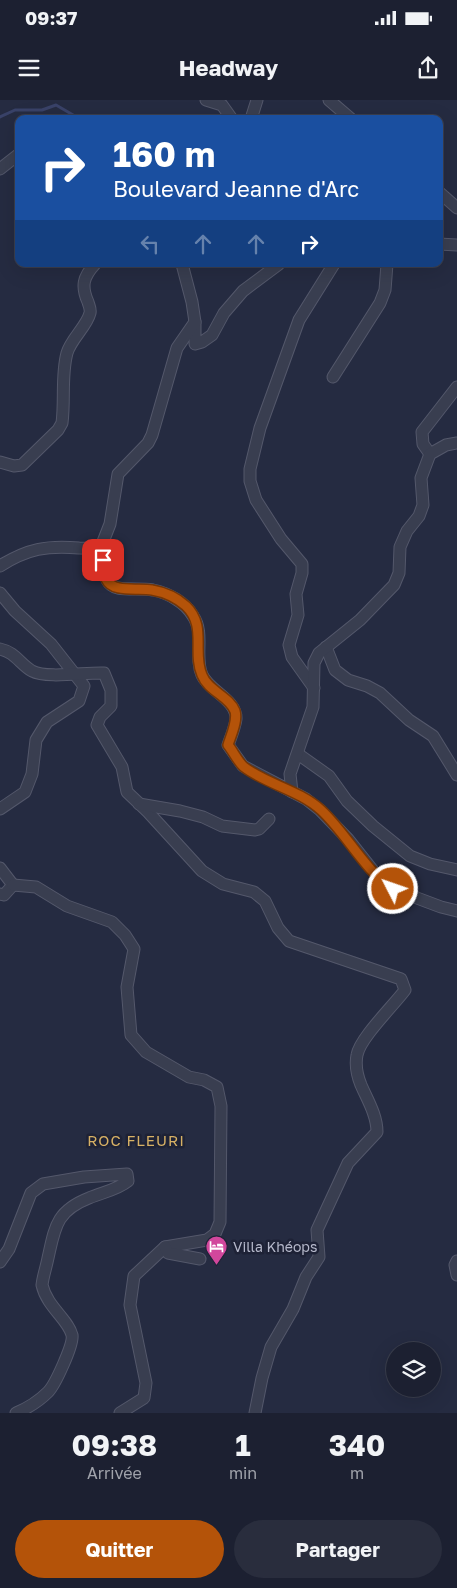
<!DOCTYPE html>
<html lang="fr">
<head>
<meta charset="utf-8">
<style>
	:root { --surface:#1c2031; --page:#292d3d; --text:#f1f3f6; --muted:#a0a3ab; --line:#3a3e4d; --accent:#b45309 }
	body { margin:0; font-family:"Golos Text",sans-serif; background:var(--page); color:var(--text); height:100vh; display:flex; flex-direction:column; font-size:19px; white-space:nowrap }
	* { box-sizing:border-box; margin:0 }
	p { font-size:16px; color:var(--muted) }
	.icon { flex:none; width:28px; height:28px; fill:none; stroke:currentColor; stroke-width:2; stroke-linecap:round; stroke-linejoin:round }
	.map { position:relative; height:1313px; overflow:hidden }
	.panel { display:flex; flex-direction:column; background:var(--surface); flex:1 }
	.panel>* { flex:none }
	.top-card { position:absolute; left:15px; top:15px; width:428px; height:152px; border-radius:10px; box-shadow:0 5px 20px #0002,0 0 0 1px var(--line); background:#1a4fa0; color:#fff; overflow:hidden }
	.controls { position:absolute; left:386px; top:1242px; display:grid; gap:10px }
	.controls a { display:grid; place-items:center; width:55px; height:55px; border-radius:50%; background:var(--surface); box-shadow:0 5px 20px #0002,0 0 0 1px var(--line); font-size:25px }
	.pin { position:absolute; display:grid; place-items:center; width:42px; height:42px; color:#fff; margin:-21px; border-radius:10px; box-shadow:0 2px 8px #0006 }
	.me { position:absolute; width:55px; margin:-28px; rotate:311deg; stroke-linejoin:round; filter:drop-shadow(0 0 4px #0008) }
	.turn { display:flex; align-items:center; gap:18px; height:105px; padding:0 15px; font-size:22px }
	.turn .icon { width:65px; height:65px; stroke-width:2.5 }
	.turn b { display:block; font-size:35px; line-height:42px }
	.lanes { display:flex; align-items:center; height:48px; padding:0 15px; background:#0003; justify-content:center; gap:25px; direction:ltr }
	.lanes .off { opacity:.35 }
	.eta { display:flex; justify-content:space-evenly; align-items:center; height:85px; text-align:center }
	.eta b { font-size:30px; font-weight:700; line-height:35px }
	.action { display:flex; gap:10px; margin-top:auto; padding:10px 15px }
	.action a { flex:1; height:58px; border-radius:30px; background:var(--accent); color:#fff; font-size:20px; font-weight:700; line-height:58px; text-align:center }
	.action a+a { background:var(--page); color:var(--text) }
	.status { display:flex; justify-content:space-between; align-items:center; height:35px; padding:0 25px; background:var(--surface); direction:ltr }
	.status svg { height:14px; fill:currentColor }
	header { display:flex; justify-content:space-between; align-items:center; height:65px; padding:0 15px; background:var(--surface); font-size:22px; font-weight:700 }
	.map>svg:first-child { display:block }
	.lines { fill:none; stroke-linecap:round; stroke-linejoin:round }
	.stream { stroke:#394268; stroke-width:3 }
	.minor-casing { stroke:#54586b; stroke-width:13 }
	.minor { stroke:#393e50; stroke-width:11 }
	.route-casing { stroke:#753606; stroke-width:12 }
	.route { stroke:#b45309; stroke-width:9 }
	.labels { text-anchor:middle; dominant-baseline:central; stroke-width:5; stroke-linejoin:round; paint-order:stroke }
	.poi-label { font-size:14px; fill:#b6b9cb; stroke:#1e2236; text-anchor:start }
	.neighbourhood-label { font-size:15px; letter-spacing:1px; fill:#d7b165; stroke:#1e2236 }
</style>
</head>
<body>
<div class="status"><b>09:37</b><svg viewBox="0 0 49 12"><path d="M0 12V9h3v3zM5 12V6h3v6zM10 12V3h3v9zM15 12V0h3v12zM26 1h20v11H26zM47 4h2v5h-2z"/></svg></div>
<header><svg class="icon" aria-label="menu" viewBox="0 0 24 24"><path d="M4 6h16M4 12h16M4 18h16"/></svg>Headway<svg class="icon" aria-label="share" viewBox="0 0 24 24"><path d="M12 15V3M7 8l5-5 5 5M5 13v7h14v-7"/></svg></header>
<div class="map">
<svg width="457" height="1313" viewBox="0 0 457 1313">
	<rect width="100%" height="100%" fill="#252b41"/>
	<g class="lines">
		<path class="stream" d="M 0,17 L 15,10 L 42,10 L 56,5 L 80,19"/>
		<defs>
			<g id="minor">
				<path d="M 206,0 L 222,5 L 232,19"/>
				<path d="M 329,0 L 351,19"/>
				<path d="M 251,19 L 257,0"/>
				<path d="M 0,69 L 19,54"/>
				<path d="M 439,92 L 457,108"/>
				<path d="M 439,144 L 457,145"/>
				<path d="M 195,222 L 195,244 L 202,242 L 212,235 L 224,213 L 243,191 L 279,164"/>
				<path d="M 333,277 L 380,203 L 385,190 L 387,164"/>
				<path d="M 430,354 L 423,344 L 422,332 L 457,287"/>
				<path d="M 0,362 L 14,366 L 22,365 L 58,330 L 62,323 C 65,300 61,275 67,253 C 71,239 87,226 90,213 C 91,209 89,206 88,202 C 81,186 83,177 95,164"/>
				<path d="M 99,452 L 110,424 L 118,374 L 148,343 L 152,335 L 177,248 L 195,222 L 192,202 L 182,164"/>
				<path d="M 0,466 C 27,449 47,445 79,448 C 86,448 96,448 100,454 C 109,466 99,483 118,488 C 129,490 141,488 153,490 C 168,493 185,502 193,516 C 205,533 194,557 202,575 C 209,591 237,600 236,619 C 235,627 231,637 228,645 L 243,666 L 306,699 L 320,710 L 348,739 L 382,782 L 393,789 L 441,807 L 457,811"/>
				<path d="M 0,493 L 15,511 L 51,544 L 84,586 L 79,601 L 47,622 L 36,640 L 32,674 L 25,692 L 0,709"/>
				<path d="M 326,547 L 335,570 L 348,580 L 367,586 L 380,593 L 409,620 L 433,636 L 457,675"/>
				<path d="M 0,549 C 15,552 20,564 32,571 C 47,579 86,572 104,573 L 111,590 L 111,606 L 100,617 L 97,625 L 122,667 L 127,692 L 148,712 L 202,771 L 223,784 L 254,792 L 265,801 L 278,828 L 289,841 L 401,879 L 405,890 C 394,905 360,938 357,955 C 355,965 357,975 361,985 C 367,999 377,1015 377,1032 L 348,1063 L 317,1130 L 319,1157 L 306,1177 L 293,1209 L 271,1247 L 262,1278 L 255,1313"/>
				<path d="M 314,588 L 292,557 L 289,545 L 298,515 L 296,494 L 302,473 L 302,464 L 281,439 L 256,400 L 250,381 L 250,369 L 260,328 L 299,220 L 334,164"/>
				<path d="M 298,654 L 329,676 L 347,701 L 373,726 L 410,756 L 430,764 L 457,770"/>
				<path d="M 292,692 L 290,674 L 313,607 L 314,563 L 319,553 L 360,520 L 394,485 L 399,473 L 400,447 L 407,431 L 419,416 L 423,405 L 421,378 L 430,354 L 446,345 L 457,343"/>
				<path d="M 139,704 L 180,711 L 203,717 L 222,726 L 255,730 L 259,729 L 269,719"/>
				<path d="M 0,768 L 13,785 L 4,795 L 0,794"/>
				<path d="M 13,785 L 36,787 L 67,806 L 112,822 L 125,835 L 134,849 L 127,887 L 131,935 L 146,952 L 189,977 L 204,980 L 217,987 L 221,1006 L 220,1122 L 215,1134 L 207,1140 L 165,1147 L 134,1176 L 130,1205 L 146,1283 L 144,1298 L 120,1313"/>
				<path d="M 165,1147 L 168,1153 L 200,1159"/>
				<path d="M 457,1161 L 455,1165 L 457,1175"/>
				<path d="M 0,1162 L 9,1149 L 31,1093 L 43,1084 L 84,1077 L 127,1074 L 128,1081 C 117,1090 103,1092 89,1098 C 56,1111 55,1127 48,1158 C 46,1168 43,1176 42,1185 C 47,1207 68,1219 72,1235 C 74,1244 55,1285 48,1292 C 39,1301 28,1308 16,1313"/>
			</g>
		</defs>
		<use href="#minor" class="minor-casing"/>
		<use href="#minor" class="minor"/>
	</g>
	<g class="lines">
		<defs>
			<path id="route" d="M 103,460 C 104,466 103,474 106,479 C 113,494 139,487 152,490 C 164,492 177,498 186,506 C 207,526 192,552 202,575 C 208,591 229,596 235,611 C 238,621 231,635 228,645 C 233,651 238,662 244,667 C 266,684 299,690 321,710 C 347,734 363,769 393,789"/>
		</defs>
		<use href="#route" class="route-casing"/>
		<use href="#route" class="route"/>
	</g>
	<defs>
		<symbol id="hotel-pin" viewBox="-11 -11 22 30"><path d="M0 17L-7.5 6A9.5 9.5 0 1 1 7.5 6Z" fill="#d1479c" stroke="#1e2236"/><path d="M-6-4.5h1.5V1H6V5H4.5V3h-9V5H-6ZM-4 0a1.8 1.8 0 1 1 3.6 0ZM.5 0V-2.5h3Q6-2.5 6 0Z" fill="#fff"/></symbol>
	</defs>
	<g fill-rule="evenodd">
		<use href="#hotel-pin" x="204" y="1134" width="25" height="34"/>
	</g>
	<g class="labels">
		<g class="poi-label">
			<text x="233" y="1146">Villa Khéops</text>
		</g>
		<g class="neighbourhood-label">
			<text x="136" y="1040">ROC FLEURI</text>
		</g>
	</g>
</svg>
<div class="controls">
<a><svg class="icon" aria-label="layers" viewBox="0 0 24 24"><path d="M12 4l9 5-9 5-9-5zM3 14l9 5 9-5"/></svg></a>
</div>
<div class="pin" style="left:103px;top:460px;background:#d93025"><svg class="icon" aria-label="arrive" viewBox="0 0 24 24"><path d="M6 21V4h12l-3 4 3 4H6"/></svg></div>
<svg class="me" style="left:393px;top:789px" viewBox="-20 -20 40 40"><circle r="17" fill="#b45309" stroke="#fff" stroke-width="3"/><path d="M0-11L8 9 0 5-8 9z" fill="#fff"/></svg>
<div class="top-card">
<div class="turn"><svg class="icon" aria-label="right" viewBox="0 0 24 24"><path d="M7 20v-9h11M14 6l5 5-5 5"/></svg><div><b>160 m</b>Boulevard Jeanne d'Arc</div></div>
<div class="lanes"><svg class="icon off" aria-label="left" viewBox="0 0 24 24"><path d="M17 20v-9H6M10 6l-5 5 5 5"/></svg><svg class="icon off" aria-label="ahead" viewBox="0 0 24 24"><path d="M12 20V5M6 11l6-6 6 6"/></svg><svg class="icon off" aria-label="ahead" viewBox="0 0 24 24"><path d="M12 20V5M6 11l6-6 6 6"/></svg><svg class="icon" aria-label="right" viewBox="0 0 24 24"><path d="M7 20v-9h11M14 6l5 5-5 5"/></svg></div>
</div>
</div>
<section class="panel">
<div class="eta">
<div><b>09:38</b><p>Arrivée</p></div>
<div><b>1</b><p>min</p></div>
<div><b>340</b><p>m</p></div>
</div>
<div class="action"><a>Quitter</a><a>Partager</a></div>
</section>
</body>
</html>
